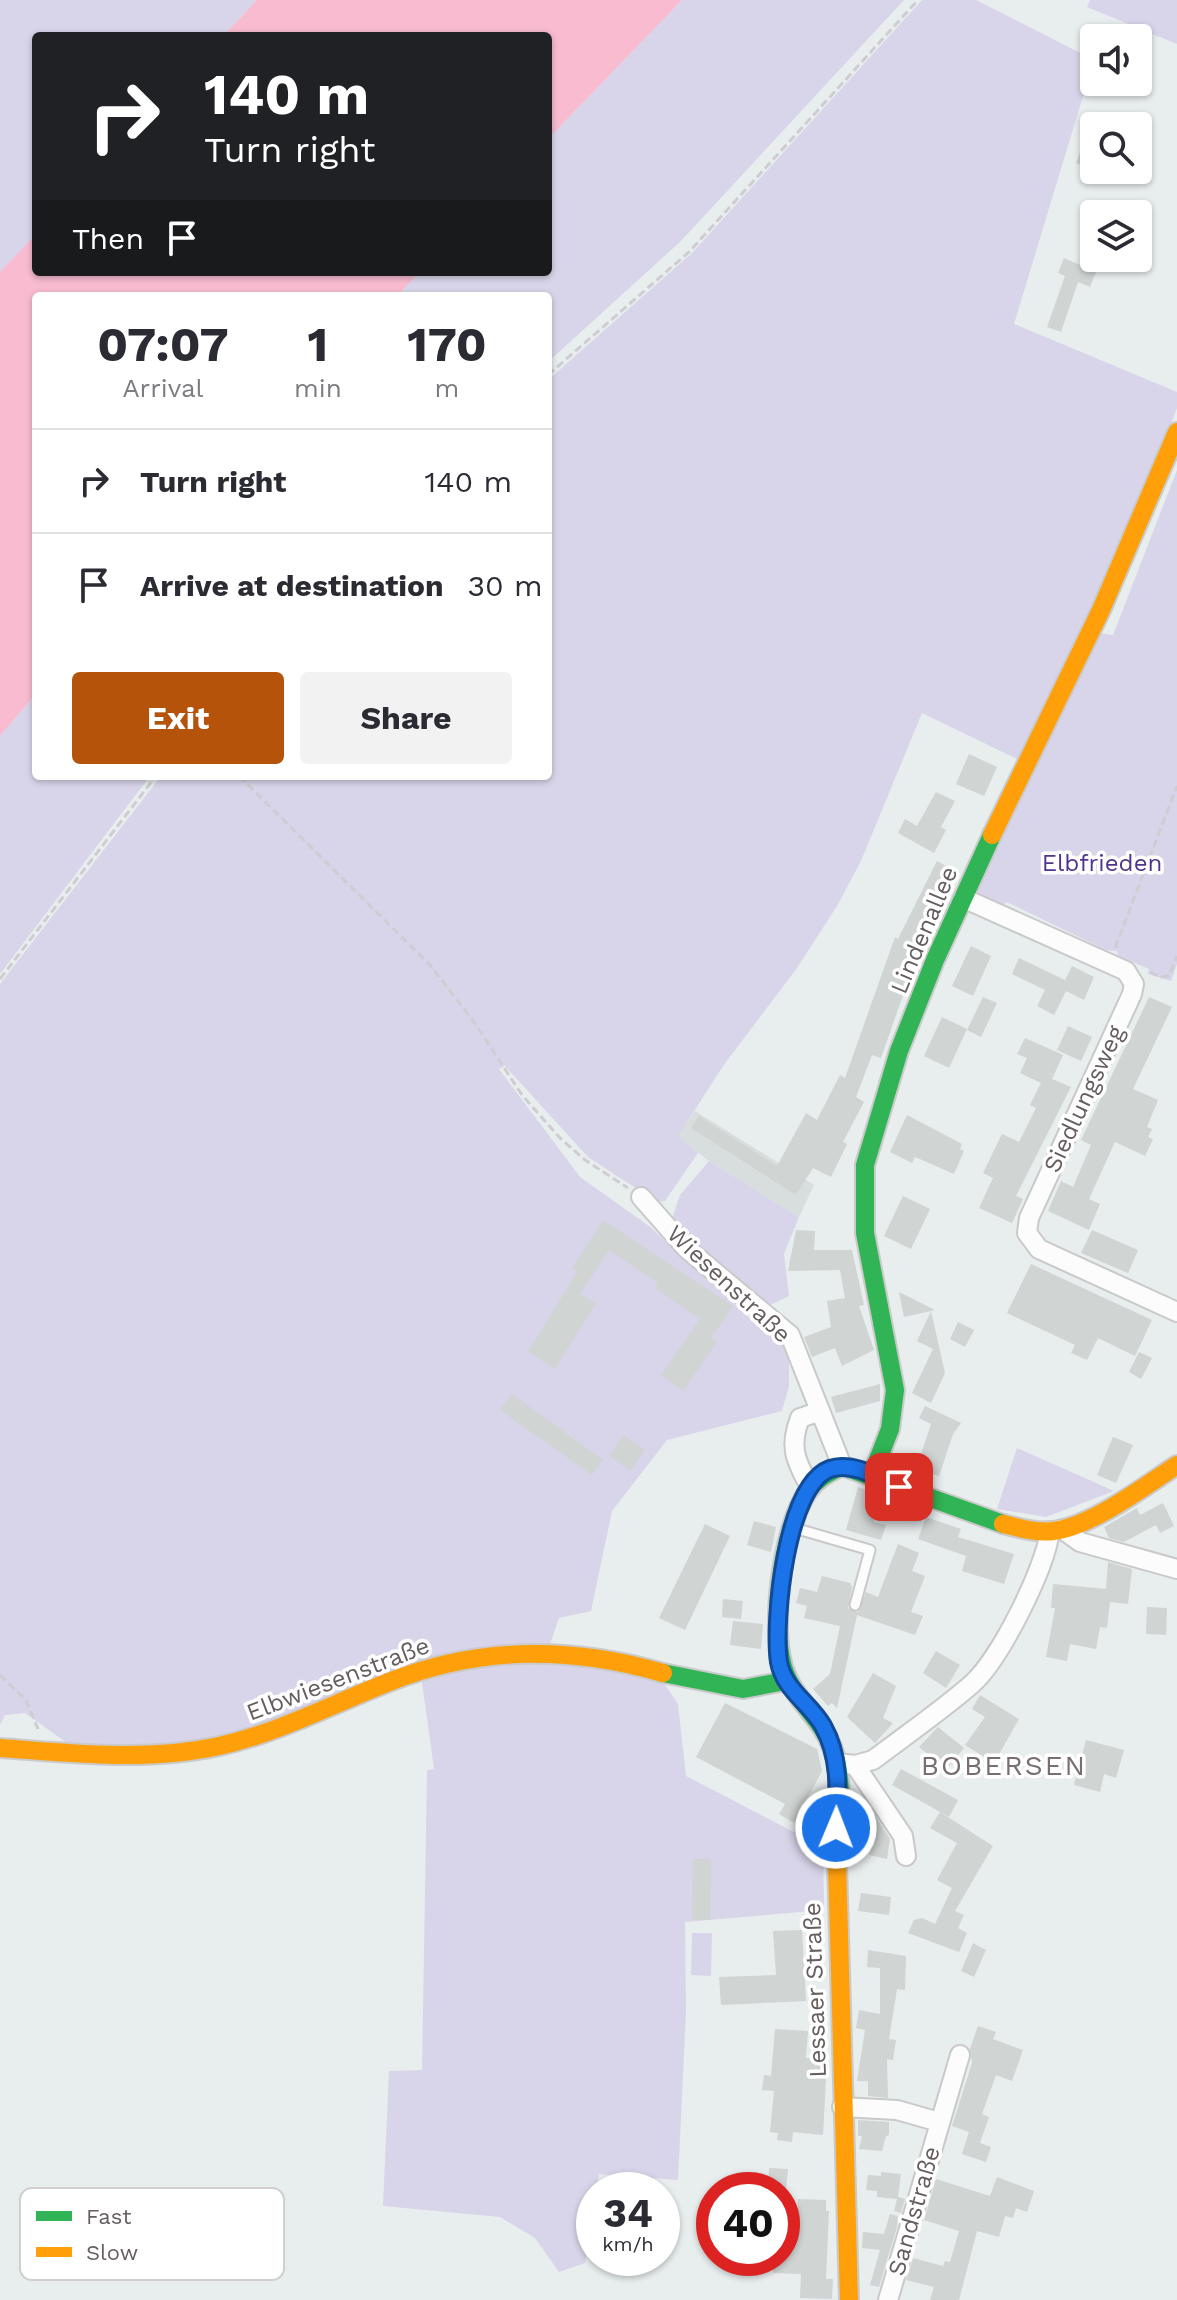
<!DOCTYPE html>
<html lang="en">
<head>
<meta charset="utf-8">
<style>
	:root { --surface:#fff; --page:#f2f2f3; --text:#2b2b33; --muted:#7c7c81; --line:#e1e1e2; --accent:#b45309 }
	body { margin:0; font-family:"Work Sans",sans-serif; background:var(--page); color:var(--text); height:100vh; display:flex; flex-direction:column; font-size:30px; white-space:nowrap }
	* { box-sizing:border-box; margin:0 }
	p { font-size:26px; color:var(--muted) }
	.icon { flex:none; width:44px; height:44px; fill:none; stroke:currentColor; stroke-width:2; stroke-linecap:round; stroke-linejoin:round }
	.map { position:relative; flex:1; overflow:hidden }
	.side { position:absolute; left:32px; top:292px; width:520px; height:488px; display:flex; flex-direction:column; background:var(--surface); border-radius:8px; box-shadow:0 2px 6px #0004 }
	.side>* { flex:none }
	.hud { position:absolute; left:32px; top:32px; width:520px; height:244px; border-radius:8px; box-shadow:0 2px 6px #0004; background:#202124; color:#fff; overflow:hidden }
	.buttons { position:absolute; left:1080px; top:24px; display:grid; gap:16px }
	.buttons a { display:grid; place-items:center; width:72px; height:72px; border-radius:8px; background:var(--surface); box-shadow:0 2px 6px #0004; font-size:40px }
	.speed { position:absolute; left:576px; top:2172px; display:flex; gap:16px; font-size:40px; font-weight:700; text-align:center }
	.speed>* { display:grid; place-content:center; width:104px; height:104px; border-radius:50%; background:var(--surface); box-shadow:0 2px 6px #0004; line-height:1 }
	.speed small { font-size:20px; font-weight:400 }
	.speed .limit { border:12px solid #d22; background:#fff; color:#111 }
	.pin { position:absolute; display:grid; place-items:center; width:68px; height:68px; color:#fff; margin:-34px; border-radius:16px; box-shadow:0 4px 12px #0006 }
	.me { position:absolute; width:88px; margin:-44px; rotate:1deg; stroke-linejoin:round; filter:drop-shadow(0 0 6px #0008) }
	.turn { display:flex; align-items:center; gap:28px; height:168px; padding:0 40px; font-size:36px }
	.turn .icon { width:104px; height:104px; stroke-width:2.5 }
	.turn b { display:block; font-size:56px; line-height:68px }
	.then { display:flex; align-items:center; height:76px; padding:0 40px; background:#0003; gap:16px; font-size:30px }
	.eta { display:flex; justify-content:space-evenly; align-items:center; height:136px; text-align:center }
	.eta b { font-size:48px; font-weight:700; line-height:56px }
	.action { display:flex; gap:16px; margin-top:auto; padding:16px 40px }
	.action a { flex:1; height:92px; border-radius:8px; background:var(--accent); color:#fff; font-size:32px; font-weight:700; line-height:92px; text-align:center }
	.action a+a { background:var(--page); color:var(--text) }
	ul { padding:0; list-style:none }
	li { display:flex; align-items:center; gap:24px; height:104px; padding:0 40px; border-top:2px solid var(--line) }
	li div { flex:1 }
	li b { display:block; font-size:30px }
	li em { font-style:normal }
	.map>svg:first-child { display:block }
	.industrial { fill:#d8dddd }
	.green { fill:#d8d5ea }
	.water { fill:#f8bbd0 }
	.building { fill:#d0d4d3 }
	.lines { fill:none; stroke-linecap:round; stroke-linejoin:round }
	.lane-casing { stroke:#c9c9c9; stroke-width:13 }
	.street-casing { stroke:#c9c9c9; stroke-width:22 }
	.fast-casing { stroke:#cbcacb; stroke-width:22 }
	.slow-casing { stroke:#cbcacb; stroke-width:22 }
	.path { stroke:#cfcdd2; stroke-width:3; stroke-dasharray:8 4; stroke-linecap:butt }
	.lane { stroke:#fcfcfc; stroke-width:9 }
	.street { stroke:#fcfcfc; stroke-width:18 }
	.fast { stroke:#30b455; stroke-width:18 }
	.slow { stroke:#ff9f0a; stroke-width:18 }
	.route-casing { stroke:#114b97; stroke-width:20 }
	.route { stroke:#1a73e8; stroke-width:14 }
	.labels { text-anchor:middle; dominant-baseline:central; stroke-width:7; stroke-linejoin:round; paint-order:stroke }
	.park-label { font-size:24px; fill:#4f358d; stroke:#fff }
	.street-label { font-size:24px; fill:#665d5f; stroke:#fff }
	.quarter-label { font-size:28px; letter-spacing:2px; fill:#786e71; stroke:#fff }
	.key { fill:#fff; stroke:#d1cecf; stroke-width:2 }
	.key-label { font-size:22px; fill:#665d5f }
</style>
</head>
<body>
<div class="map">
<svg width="1177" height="2300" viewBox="0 0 1177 2300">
	<rect width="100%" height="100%" fill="#e8eded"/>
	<path class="industrial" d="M 695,1111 L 814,1185 L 799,1217 L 709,1161 L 677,1136 Z"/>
	<g class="green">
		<path d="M 0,0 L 257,0 L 223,36 L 36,36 L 36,234 L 0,272 Z"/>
		<path d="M 682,0 L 904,0 L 681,241 L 548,362 L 548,296 L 397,296 L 420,272 L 548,272 L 548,139 Z"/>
		<path d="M 922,0 L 976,0 L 1094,60 L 1014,324 L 1177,392 L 1177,408 L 1138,509 L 1019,760 L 922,713 L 861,861 L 837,906 L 797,968 L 723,1066 L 678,1136 L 698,1153 L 665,1201 L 657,1202 L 588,1157 L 505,1066 L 499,1069 L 580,1177 L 649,1226 L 750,1318 L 778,1336 L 789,1359 L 789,1386 L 782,1411 L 667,1440 L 612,1511 L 591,1611 L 559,1618 L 548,1650 L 485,1651 L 198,1747 L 70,1745 L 25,1713 L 5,1715 L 0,1725 L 0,984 L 161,776 L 548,776 L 548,380 L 692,253 Z"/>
		<path d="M 1090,0 L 1177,0 L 1177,44 L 1087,7 Z"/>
		<path d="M 1177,470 L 1177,964 L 1171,981 L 1148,974 L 1149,969 L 1118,956 L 1117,951 L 1106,950 L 1011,904 L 1006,902 L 1002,908 L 978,896 L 977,890 L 1099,633 L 1113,635 Z"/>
		<path d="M 36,694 L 36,776 L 150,776 L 0,974 L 0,736 Z"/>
		<path d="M 709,1161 L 799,1217 L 784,1254 L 789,1296 L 766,1307 L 689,1244 L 672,1219 L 680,1195 Z"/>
		<path d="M 1017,1448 L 1114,1491 L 1046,1517 L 997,1509 Z"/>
		<path d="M 572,1661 L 661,1679 L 678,1704 L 686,1776 L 823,1847 L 824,1910 L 685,1922 L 686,2012 L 678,2180 L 599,2174 L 585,2263 L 559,2272 L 535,2238 L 500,2217 L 383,2206 L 389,2071 L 422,2070 L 427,1770 L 434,1769 L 422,1682 L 488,1662 Z"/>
		<path d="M 692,1933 L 712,1933 L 711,1976 L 691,1975 Z"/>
	</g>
	<g class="water">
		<path d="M 257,0 L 682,0 L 548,139 L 548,36 L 223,36 Z"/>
		<path d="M 36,234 L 36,272 L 420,272 L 397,296 L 36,296 L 36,694 L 0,736 L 0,272 Z"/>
	</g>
	<g class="building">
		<path d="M 1093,119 L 1094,119 L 1094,170 L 1076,163 Z"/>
		<path d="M 1064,258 L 1096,272 L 1090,287 L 1078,282 L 1061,332 L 1047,327 L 1065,276 L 1058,273 Z"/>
		<path d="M 969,754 L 997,767 L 984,796 L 956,784 Z"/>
		<path d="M 936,792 L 955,801 L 941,827 L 946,830 L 934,853 L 898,833 L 905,819 L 917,826 Z"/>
		<path d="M 937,861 L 955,871 L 935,911 L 939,913 L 916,958 L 881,1058 L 872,1055 L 856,1097 L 864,1102 L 843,1142 L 847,1144 L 831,1177 L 813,1168 L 796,1195 L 691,1128 L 699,1116 L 777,1166 L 806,1113 L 817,1120 L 840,1075 L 845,1078 L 895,937 L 898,939 Z"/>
		<path d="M 971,946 L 991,956 L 973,996 L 952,986 Z"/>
		<path d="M 1019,958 L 1065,980 L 1072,966 L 1094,977 L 1084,1000 L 1066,991 L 1054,1015 L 1037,1006 L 1045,990 L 1012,974 Z"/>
		<path d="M 983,997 L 997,1003 L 981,1037 L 967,1030 Z"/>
		<path d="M 1149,997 L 1172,1007 L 1133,1089 L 1158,1100 L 1147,1127 L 1152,1129 L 1148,1137 L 1153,1139 L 1145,1156 L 1115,1142 L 1089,1199 L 1100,1204 L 1089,1230 L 1048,1211 L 1061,1181 L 1073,1187 L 1091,1145 L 1081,1140 Z"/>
		<path d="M 942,1017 L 967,1029 L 949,1068 L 924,1056 Z"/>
		<path d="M 1068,1026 L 1092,1037 L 1081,1061 L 1057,1050 Z"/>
		<path d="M 1025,1038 L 1063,1055 L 1052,1079 L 1071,1087 L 1016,1196 L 1023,1199 L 1012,1223 L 979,1208 L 993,1178 L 983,1173 L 1002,1134 L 1019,1142 L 1036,1108 L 1030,1105 L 1041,1083 L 1020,1073 L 1027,1058 L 1017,1054 Z"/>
		<path d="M 907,1115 L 962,1144 L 960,1149 L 964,1151 L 954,1174 L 915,1157 L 912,1163 L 890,1152 Z"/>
		<path d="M 903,1196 L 930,1209 L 911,1249 L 884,1236 Z"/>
		<path d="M 603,1220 L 733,1306 L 711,1338 L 717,1342 L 683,1391 L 661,1375 L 700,1319 L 655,1288 L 658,1283 L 609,1250 L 580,1294 L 596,1303 L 555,1369 L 528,1352 L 577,1272 L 572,1268 Z"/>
		<path d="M 796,1230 L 815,1231 L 814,1250 L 852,1250 L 864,1305 L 859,1306 L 874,1350 L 842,1366 L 835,1348 L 812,1357 L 804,1337 L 831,1327 L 827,1301 L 845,1298 L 840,1270 L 788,1271 Z"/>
		<path d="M 1092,1230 L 1138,1250 L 1128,1273 L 1081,1253 Z"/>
		<path d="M 1031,1264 L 1152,1320 L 1135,1356 L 1098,1338 L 1087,1360 L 1071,1353 L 1075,1345 L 1007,1313 Z"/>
		<path d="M 899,1292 L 935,1310 L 931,1311 L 945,1373 L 931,1403 L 912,1393 L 933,1349 L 917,1341 L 931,1311 L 904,1317 Z"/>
		<path d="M 958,1322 L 974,1330 L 965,1347 L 950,1339 Z"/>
		<path d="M 1139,1352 L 1152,1358 L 1141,1379 L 1129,1372 Z"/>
		<path d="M 880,1384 L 880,1401 L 836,1413 L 831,1397 Z"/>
		<path d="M 512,1394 L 603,1460 L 592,1475 L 500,1410 Z"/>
		<path d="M 925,1406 L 961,1423 L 953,1434 L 939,1476 L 916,1469 L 931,1424 L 919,1418 Z"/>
		<path d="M 624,1435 L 645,1450 L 630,1471 L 609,1456 Z"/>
		<path d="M 1113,1437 L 1133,1445 L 1116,1483 L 1097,1475 Z"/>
		<path d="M 858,1487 L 882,1496 L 874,1522 L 886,1525 L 881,1540 L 846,1530 Z"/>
		<path d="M 1163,1503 L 1174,1526 L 1160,1533 L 1156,1525 L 1124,1542 L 1109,1538 L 1104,1527 L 1137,1508 L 1140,1515 Z"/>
		<path d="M 926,1517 L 961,1529 L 958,1537 L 1014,1554 L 1004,1584 L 962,1571 L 966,1556 L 918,1539 Z"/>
		<path d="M 754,1521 L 776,1527 L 771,1552 L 747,1545 Z"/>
		<path d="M 705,1524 L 730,1536 L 685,1630 L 659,1618 Z"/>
		<path d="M 898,1544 L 919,1553 L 912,1571 L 925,1576 L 911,1612 L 923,1616 L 915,1635 L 857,1615 L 837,1708 L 832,1703 L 828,1706 L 813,1689 L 830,1674 L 840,1626 L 804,1618 L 807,1606 L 796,1603 L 800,1588 L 817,1592 L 822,1576 L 850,1583 L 852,1587 L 848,1608 L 858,1612 L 866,1592 L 878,1597 Z"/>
		<path d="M 1108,1562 L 1132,1569 L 1128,1604 L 1110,1602 L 1107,1628 L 1100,1627 L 1096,1649 L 1070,1644 L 1067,1661 L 1046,1657 L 1055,1608 L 1051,1608 L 1053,1584 L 1106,1589 Z"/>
		<path d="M 723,1599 L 743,1601 L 741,1619 L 722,1617 Z"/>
		<path d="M 1147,1607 L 1167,1608 L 1166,1635 L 1146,1634 Z"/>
		<path d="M 733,1621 L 763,1624 L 761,1649 L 730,1645 Z"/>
		<path d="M 936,1651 L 960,1665 L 946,1688 L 923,1673 Z"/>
		<path d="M 873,1673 L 896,1686 L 883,1718 L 893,1723 L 875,1743 L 847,1717 Z"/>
		<path d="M 980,1695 L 1019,1719 L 994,1763 L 965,1745 L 985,1717 L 972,1709 Z"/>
		<path d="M 725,1703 L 817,1749 L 822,1771 L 794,1823 L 779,1814 L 785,1804 L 696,1757 Z"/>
		<path d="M 938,1727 L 964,1748 L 947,1769 L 919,1747 Z"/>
		<path d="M 1086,1740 L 1124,1750 L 1116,1778 L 1104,1774 L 1100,1792 L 1074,1785 Z"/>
		<path d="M 901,1769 L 958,1800 L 949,1817 L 892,1785 Z"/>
		<path d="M 857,1804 L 868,1805 L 890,1839 L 887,1859 L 869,1855 L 872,1844 L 853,1842 Z"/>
		<path d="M 940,1812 L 993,1846 L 955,1911 L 964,1915 L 958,1928 L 967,1933 L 959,1952 L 908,1933 L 914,1920 L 922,1918 L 935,1924 L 952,1888 L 937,1880 L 957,1843 L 930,1828 Z"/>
		<path d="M 693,1859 L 711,1859 L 710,1920 L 692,1920 Z"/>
		<path d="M 861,1893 L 891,1897 L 889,1915 L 858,1911 Z"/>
		<path d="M 802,1930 L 806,2001 L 721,2005 L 719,1977 L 776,1975 L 773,1931 Z"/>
		<path d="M 973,1943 L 986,1950 L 974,1977 L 961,1971 Z"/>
		<path d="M 868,1950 L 906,1956 L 905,1990 L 897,1989 L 889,2039 L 896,2040 L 893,2060 L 887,2059 L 888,2098 L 868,2096 L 868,2081 L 857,2081 L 865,2030 L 856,2028 L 859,2010 L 880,2014 L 880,1968 L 867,1967 Z"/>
		<path d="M 978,2026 L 996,2032 L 993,2039 L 1023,2050 L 1012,2081 L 996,2075 L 982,2114 L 989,2117 L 980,2143 L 991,2147 L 986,2162 L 962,2154 L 969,2132 L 952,2126 L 972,2063 L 970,2049 Z"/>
		<path d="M 775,2029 L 808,2031 L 806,2058 L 822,2059 L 820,2078 L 826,2079 L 823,2135 L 793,2132 L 792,2142 L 777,2140 L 778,2133 L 770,2132 L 774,2091 L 762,2090 L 764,2075 L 771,2076 Z"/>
		<path d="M 858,2120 L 889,2122 L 889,2135 L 886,2136 L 882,2151 L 859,2149 L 862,2136 L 858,2136 Z"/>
		<path d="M 769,2168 L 788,2169 L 786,2190 L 768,2190 Z"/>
		<path d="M 881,2172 L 901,2174 L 898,2197 L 905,2199 L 901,2213 L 894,2211 L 897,2199 L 877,2197 L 877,2191 L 866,2190 L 868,2175 L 881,2176 Z"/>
		<path d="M 997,2177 L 1034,2191 L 1027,2212 L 1016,2208 L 1013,2218 L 1005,2216 L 999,2237 L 977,2231 L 959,2300 L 930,2300 L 934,2287 L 906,2280 L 913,2258 L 943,2266 L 945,2261 L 950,2262 L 959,2231 L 924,2220 L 936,2179 L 990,2196 Z"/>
		<path d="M 798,2199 L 826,2200 L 826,2211 L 829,2211 L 826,2279 L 833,2279 L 832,2299 L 800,2298 L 801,2274 L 773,2273 L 774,2258 L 782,2258 L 782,2249 L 788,2250 L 788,2239 L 797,2239 Z"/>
		<path d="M 890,2214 L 898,2216 L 897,2227 L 879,2287 L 870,2285 L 880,2250 L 862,2248 L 863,2232 L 884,2234 Z"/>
	</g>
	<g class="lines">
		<defs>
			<path id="lane" d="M 794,1528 L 870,1550 L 855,1605"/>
			<g id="street">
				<path d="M 963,898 L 1126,971 L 1134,984 L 1132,994 L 1029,1218 L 1027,1233 L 1039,1249 L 1177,1312"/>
				<path d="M 641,1197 L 686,1248 L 790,1335 L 842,1466"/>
				<path d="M 809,1485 C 795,1460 789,1446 800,1418 L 818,1412"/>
				<path d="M 1062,1529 L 1080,1542 L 1177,1569"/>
				<path d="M 837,1763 L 855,1765 L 873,1760 C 906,1735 941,1711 972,1684 C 1000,1659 1045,1569 1050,1531"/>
				<path d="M 855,1765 L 903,1836 L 906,1856"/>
				<path d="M 842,2107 L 897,2110 L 939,2122"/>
				<path d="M 888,2300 L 960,2055"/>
			</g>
			<g id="fast">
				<path d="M 872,1475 L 890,1429 L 895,1390 L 865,1233 L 865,1165 L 899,1051 L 935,960 L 992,835"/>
				<path d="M 663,1673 L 743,1689 L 785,1681"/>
				<path d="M 837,1862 C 839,1826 845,1782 832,1747 C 822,1720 797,1702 786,1675 C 768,1634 782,1528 808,1491 C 817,1478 828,1473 842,1466 L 1003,1524"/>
			</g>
			<g id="slow">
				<path d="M 992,835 L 1101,610 L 1177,432"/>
				<path d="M 1003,1524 C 1019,1528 1037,1533 1054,1531 C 1092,1526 1145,1486 1177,1465"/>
				<path d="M 0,1748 C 72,1753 147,1762 219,1746 C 278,1733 333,1704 389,1682 C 480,1646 570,1646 663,1673"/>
				<path d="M 837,1862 L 849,2300"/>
			</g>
		</defs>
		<use href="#lane" class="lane-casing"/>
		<use href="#street" class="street-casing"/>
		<use href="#fast" class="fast-casing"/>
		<use href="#slow" class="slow-casing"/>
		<g class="path">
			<path d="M 548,375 L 689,252 L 918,0"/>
			<path d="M 239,776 L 430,965 L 474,1022 L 522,1095 L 560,1138 L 585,1160 L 628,1188"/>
			<path d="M 1115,948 L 1177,786"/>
			<path d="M 1150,972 L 1161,977 L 1169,976 L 1177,956"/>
			<path d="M 0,979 L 156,776"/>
			<path d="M 0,1675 L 26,1700 L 38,1729"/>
		</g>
		<use href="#lane" class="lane"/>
		<use href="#street" class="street"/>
		<use href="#fast" class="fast"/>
		<use href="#slow" class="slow"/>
	</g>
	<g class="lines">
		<defs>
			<path id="route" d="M 836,1828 C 838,1793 841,1758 823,1726 C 810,1703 784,1690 779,1662 C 773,1621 786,1485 830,1469 C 852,1461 880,1478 899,1487"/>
		</defs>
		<use href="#route" class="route-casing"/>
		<use href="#route" class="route"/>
	</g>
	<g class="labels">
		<g class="park-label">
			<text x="1102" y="863">Elbfrieden</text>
		</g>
		<g class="street-label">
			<text transform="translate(924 930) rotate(-67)">Lindenallee</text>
			<text transform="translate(1084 1099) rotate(-65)">Siedlungsweg</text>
			<text transform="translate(729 1284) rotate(43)">Wiesenstraße</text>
			<text transform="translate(338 1679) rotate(-21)">Elbwiesenstraße</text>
			<text transform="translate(815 1990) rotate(-92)">Lessaer Straße</text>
			<text transform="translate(914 2211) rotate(-74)">Sandstraße</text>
		</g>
		<g class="quarter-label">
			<text x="1004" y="1765">BOBERSEN</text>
		</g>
	</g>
	<rect x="20" y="2188" width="264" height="92" rx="12" class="key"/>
	<rect x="36" y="2211" width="36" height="10" fill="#30b455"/>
	<rect x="36" y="2247" width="36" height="10" fill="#ff9f0a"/>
	<g class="key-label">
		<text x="86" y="2224">Fast</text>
		<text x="86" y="2260">Slow</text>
	</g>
</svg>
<div class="buttons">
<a><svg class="icon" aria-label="sound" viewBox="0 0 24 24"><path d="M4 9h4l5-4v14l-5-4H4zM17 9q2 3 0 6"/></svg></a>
<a><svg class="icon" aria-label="search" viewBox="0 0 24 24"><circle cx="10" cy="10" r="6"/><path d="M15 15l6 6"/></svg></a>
<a><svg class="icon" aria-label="layers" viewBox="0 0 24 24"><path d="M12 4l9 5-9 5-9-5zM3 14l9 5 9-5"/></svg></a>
</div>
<div class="speed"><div>34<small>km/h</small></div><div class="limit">40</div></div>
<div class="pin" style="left:899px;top:1487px;background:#d93025"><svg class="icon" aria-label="arrive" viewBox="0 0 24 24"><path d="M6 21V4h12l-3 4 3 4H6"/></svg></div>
<svg class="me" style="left:836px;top:1828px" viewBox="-20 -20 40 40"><circle r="17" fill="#1a73e8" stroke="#fff" stroke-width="3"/><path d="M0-11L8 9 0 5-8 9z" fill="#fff"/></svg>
<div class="hud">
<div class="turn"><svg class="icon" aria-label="right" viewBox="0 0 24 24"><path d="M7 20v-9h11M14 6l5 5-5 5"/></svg><div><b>140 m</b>Turn right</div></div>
<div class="then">Then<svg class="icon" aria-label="arrive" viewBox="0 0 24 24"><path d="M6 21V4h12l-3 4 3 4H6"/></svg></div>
</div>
<section class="side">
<div class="eta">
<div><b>07:07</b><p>Arrival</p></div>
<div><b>1</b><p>min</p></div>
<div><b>170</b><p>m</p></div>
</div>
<ul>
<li><svg class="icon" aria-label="right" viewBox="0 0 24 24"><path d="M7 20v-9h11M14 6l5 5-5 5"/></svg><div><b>Turn right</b></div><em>140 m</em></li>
<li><svg class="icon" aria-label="arrive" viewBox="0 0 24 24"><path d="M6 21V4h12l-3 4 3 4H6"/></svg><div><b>Arrive at destination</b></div><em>30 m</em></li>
</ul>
<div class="action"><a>Exit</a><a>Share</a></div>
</section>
</div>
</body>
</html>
